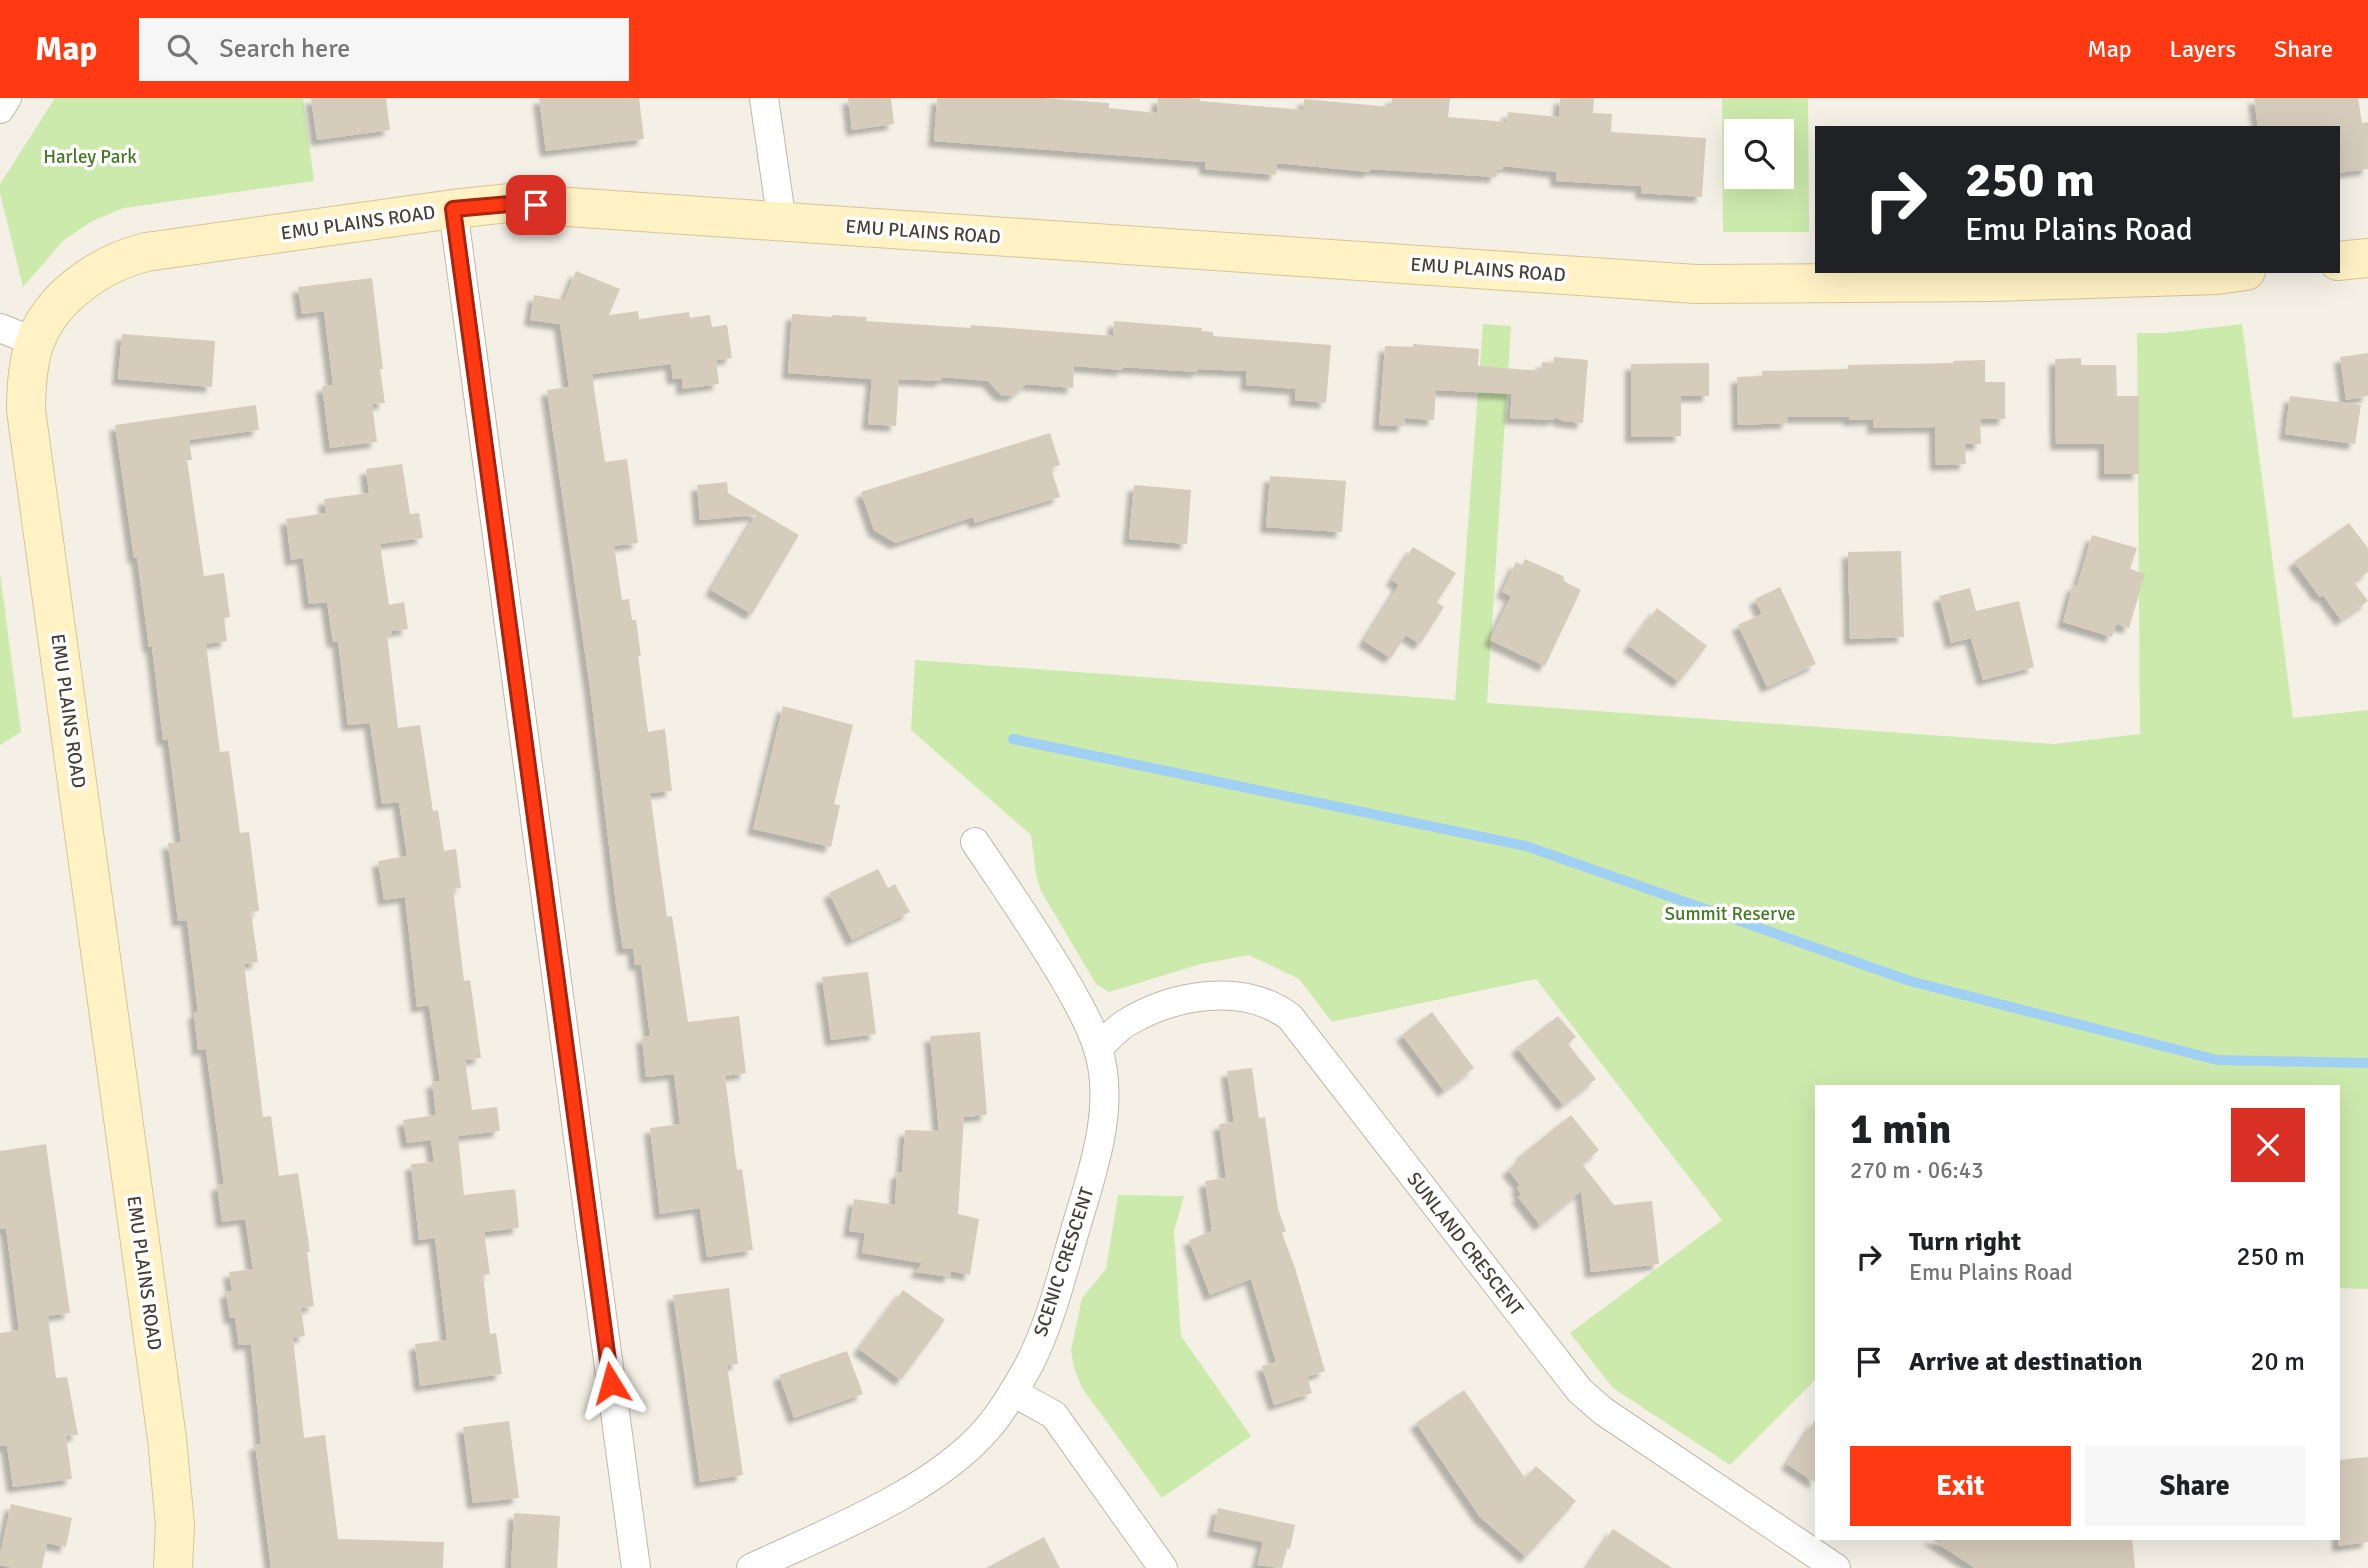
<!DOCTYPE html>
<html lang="en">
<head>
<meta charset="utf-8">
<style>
	:root { --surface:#fff; --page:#f6f6f6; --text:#202124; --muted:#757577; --accent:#ff3912 }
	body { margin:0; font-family:Signika,sans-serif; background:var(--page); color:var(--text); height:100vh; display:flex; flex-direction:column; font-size:26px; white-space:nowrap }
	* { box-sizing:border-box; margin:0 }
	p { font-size:23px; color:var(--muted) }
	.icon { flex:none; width:38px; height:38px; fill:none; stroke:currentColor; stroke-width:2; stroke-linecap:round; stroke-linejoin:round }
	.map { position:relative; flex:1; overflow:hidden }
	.panel { position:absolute; left:1815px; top:987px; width:525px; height:455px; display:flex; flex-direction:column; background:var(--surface); border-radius:0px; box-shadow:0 7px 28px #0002 }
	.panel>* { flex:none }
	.guide { position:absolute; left:1815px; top:28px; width:525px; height:147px; border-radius:0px; box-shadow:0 7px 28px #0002; background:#202124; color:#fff; overflow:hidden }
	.buttons { position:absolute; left:1724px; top:21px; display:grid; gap:14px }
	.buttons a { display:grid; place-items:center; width:70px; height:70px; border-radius:0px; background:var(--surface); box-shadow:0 7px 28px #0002; font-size:35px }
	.pin { position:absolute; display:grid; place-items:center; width:60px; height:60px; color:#fff; margin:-30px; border-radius:14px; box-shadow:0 4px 10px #0006 }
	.me { position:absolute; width:77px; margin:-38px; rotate:352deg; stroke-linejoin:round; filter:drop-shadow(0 0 5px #0008) }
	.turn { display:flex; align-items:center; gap:24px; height:147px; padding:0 35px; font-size:32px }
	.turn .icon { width:91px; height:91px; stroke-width:2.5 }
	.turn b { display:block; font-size:49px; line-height:60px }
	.round { display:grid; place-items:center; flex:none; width:74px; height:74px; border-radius:0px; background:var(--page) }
	.headline { display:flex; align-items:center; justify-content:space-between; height:119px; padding:0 35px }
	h1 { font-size:42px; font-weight:800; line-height:52px }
	.primary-button { display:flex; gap:14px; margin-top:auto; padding:14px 35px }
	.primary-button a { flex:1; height:80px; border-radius:0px; background:var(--accent); color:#fff; font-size:28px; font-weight:800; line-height:80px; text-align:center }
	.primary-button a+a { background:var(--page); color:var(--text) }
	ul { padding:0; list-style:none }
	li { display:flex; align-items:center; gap:21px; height:105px; padding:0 35px }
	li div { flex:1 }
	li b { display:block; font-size:26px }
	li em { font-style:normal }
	header { display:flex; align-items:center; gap:42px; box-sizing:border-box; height:98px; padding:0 35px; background:var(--accent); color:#fff }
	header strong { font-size:33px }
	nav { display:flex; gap:38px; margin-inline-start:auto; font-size:24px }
	.search { width:490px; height:63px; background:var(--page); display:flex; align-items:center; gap:18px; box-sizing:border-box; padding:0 24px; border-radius:0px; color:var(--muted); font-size:26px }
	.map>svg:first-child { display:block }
	.green { fill:#cdeaad; fill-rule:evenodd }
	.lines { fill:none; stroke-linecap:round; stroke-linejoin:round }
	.stream { stroke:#a0d0f3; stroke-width:10 }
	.building { fill:#d6ccbb; filter:url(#shadow) }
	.street-casing { stroke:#c0b8a8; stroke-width:30 }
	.secondary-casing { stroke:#d6c594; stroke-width:40 }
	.street { stroke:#fff; stroke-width:28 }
	.secondary { stroke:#fff2c5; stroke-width:38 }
	.route-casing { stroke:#a6250c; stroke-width:18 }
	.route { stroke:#ff3912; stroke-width:12 }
	.labels { text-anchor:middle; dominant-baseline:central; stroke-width:7; stroke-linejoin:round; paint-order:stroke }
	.park-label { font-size:19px; fill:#457b26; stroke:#fff }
	.street-label { font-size:19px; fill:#474035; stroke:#fff }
</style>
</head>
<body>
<header>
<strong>Map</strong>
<div class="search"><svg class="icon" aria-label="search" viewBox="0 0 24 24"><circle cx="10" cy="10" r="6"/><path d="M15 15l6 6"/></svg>Search here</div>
<nav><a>Map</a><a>Layers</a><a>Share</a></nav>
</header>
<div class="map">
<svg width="2368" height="1470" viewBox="0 0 2368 1470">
	<defs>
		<filter id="shadow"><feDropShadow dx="-6" dy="6" stdDeviation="2" flood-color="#0004"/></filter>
	</defs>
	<rect width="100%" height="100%" fill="#f4f0e6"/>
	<g class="green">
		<path d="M 55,0 L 303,0 L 314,83 L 124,110 L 92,123 L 64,142 L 23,189 L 0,95 L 0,86 Z"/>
		<path d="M 1722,0 L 1808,0 L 1809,134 L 1723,134 ZM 1736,33 L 1782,33 L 1782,79 L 1736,79 Z"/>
		<path d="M 1483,226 L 1511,228 L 1487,605 L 2054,646 L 2140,636 L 2137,235 L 2166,235 L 2242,226 L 2293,620 L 2368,612 L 2368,1191 L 2338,1190 L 2338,989 L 1816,989 L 1816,1281 L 1730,1367 L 1613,1290 L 1570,1235 L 1722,1122 L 1536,881 L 1332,924 L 1299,881 L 1249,857 L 1201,866 L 1109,894 L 1096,886 L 1041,793 L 1036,776 L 1031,737 L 911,632 L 915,562 L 1455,602 Z"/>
		<path d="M 0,475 L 21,634 L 0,647 Z"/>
		<path d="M 1118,1097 L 1184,1098 L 1174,1133 L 1181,1238 L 1251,1338 L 1162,1400 L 1082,1290 L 1074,1270 L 1071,1252 L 1082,1200 L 1106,1171 Z"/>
	</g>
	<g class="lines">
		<path class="stream" d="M 1013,641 L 1526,748 L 1910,883 L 2217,962 L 2368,965"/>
	</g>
	<g class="building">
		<path d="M 311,0 L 386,0 L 390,32 L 317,42 Z"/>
		<path d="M 539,0 L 639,0 L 644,41 L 546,53 Z"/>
		<path d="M 848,0 L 891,0 L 894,26 L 852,32 Z"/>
		<path d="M 937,0 L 1044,0 L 1109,5 L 1109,10 L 1157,15 L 1158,0 L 1187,0 L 1200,1 L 1200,3 L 1303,12 L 1304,1 L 1391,9 L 1392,0 L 1450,0 L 1448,19 L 1506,24 L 1508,14 L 1559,19 L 1560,0 L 1594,0 L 1593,15 L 1612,16 L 1611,34 L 1706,40 L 1702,99 L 1641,95 L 1641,88 L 1556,83 L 1556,74 L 1503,68 L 1502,72 L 1497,71 L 1496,79 L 1370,71 L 1370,74 L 1277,65 L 1276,77 L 1205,71 L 1205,64 L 934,43 Z"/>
		<path d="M 2254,0 L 2358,0 L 2362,25 L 2368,24 L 2368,71 L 2338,75 L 2338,30 L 2258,30 Z"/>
		<path d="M 576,173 L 620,191 L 609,217 L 638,213 L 639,221 L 689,214 L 690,220 L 710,217 L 712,229 L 727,227 L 732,260 L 716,262 L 719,286 L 682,291 L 682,280 L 673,281 L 671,266 L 592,276 L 605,364 L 627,361 L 638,445 L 614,448 L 622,502 L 629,501 L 632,522 L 636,522 L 641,558 L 638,558 L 648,634 L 665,631 L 672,693 L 650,695 L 667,819 L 672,818 L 688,924 L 739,918 L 746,975 L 725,978 L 737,1072 L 742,1071 L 753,1152 L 707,1159 L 700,1110 L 660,1116 L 650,1030 L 680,1026 L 674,976 L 646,979 L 642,939 L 650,938 L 641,866 L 635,867 L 633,850 L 623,851 L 616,806 L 590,590 L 547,292 L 569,289 L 560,226 L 530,222 L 534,197 L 564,202 Z"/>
		<path d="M 372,180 L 383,271 L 380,271 L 385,305 L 372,306 L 377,344 L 330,350 L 322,288 L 333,287 L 324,213 L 302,216 L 298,189 Z"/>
		<path d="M 792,216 L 832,219 L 832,217 L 867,219 L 866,223 L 971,230 L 971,227 L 1113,238 L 1114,223 L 1202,230 L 1201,233 L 1213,234 L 1213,238 L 1331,247 L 1326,305 L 1295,302 L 1296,291 L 1246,287 L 1247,273 L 1198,271 L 1198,274 L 1123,269 L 1123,272 L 1074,268 L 1073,290 L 1026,286 L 1013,298 L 1001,297 L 988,283 L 954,280 L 942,280 L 941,283 L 899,281 L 896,328 L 868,326 L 872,281 L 788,275 Z"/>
		<path d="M 122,236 L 215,243 L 212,289 L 118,281 Z"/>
		<path d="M 1413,246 L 1479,251 L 1478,268 L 1541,273 L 1542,264 L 1553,265 L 1554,259 L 1588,262 L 1583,325 L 1563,323 L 1555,319 L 1553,322 L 1510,320 L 1512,296 L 1436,292 L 1434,322 L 1405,320 L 1404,328 L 1379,327 L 1385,248 L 1413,249 Z"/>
		<path d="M 2368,255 L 2368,298 L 2346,302 L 2340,259 Z"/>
		<path d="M 2081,260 L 2081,267 L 2116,267 L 2117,298 L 2139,298 L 2139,376 L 2104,376 L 2104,346 L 2056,346 L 2055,261 Z"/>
		<path d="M 1985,262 L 1985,284 L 2005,284 L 2005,321 L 1980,321 L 1981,346 L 1965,346 L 1966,366 L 1936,367 L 1935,329 L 1873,330 L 1873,321 L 1849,322 L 1849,319 L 1787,319 L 1788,325 L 1738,327 L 1737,279 L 1762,278 L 1762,273 L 1848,271 L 1848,267 L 1953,265 L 1953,263 Z"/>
		<path d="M 1709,265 L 1709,298 L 1681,298 L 1681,338 L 1631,339 L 1631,266 Z"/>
		<path d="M 2290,298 L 2361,307 L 2355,346 L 2285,336 Z"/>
		<path d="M 256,307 L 259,332 L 189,342 L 192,362 L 187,362 L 204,478 L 224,475 L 230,519 L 224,520 L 227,543 L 206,546 L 220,654 L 229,653 L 240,735 L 249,734 L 259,813 L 251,814 L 258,864 L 244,866 L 263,1019 L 271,1018 L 279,1078 L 298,1075 L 310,1154 L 307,1154 L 314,1208 L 301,1210 L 305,1238 L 293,1240 L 304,1340 L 325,1337 L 338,1441 L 444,1444 L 443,1470 L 271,1470 L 255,1346 L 261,1346 L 251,1246 L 239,1247 L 235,1220 L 230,1220 L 226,1194 L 232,1193 L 229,1174 L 253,1171 L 245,1121 L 222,1124 L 217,1087 L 224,1086 L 206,951 L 198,952 L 194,915 L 198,914 L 187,822 L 178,823 L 168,745 L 181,744 L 168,641 L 163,642 L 152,549 L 149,549 L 137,459 L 134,460 L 115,327 Z"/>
		<path d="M 1050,335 L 1060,367 L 1051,370 L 1060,399 L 975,425 L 973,419 L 896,445 L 874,432 L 861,394 Z"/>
		<path d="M 402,366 L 410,416 L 419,415 L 423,440 L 380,446 L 389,507 L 404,504 L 408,531 L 392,533 L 392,536 L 387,537 L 398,630 L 420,627 L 433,713 L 438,712 L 444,753 L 456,751 L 461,790 L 453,791 L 464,883 L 470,882 L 481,960 L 465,962 L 472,1012 L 497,1009 L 500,1033 L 458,1038 L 464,1097 L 515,1091 L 519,1130 L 484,1134 L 490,1176 L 483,1177 L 490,1236 L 496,1235 L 502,1276 L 420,1288 L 415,1246 L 447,1242 L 435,1140 L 419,1142 L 411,1066 L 434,1064 L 431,1042 L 407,1045 L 403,1022 L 436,1017 L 432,984 L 440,983 L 429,907 L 417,909 L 405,799 L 384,802 L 378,763 L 407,758 L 399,704 L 382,706 L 370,625 L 348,627 L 338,543 L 333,544 L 327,504 L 309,506 L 303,460 L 291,462 L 286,421 L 326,415 L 324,401 L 369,395 L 366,371 Z"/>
		<path d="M 1270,378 L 1346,383 L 1342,434 L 1266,429 Z"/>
		<path d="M 727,384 L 728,395 L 799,437 L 752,516 L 711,492 L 756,417 L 700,422 L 697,387 Z"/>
		<path d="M 1134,387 L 1191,392 L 1187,446 L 1129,441 Z"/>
		<path d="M 2349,425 L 2368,450 L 2368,474 L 2354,484 L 2368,503 L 2341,522 L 2323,497 L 2320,499 L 2294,464 Z"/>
		<path d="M 2092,437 L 2137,450 L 2130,471 L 2145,476 L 2129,530 L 2116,526 L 2112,539 L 2063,524 L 2073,487 L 2077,488 Z"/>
		<path d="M 1413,449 L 1456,475 L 1437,504 L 1444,509 L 1420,546 L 1406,537 L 1391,560 L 1364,543 L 1399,487 L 1392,482 Z"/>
		<path d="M 1901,453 L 1904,539 L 1850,541 L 1848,454 Z"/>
		<path d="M 1525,461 L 1563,478 L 1565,484 L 1581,492 L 1545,568 L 1490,542 L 1511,498 L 1502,494 L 1516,464 L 1522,467 Z"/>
		<path d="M 1780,489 L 1816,566 L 1767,589 L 1738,527 L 1762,516 L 1755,501 Z"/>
		<path d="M 1970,490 L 1976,513 L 2019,503 L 2034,569 L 1983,582 L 1971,540 L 1951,545 L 1939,498 Z"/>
		<path d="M 1657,510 L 1707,548 L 1679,584 L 1629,548 Z"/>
		<path d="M 783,608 L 853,627 L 834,706 L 840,707 L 831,749 L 753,731 Z"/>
		<path d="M 878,771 L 888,790 L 895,786 L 910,814 L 852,842 L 829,795 Z"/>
		<path d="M 868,874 L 876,936 L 831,942 L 822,879 Z"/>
		<path d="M 1432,914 L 1474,970 L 1444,993 L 1402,937 Z"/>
		<path d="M 1558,918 L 1576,939 L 1568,946 L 1596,981 L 1563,1007 L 1517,950 Z"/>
		<path d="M 980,934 L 987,1017 L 964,1019 L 958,1116 L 979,1121 L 970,1177 L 951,1173 L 950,1179 L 916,1174 L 922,1165 L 862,1155 L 865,1135 L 849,1133 L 854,1101 L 895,1107 L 897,1074 L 902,1074 L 905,1032 L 939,1033 L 930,938 Z"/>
		<path d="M 1252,970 L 1259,1020 L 1265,1019 L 1278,1111 L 1286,1133 L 1282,1135 L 1295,1170 L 1325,1273 L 1307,1279 L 1312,1295 L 1274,1307 L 1262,1268 L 1276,1264 L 1251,1181 L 1210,1197 L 1189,1142 L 1212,1133 L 1205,1083 L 1226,1080 L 1219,1026 L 1234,1024 L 1227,973 Z"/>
		<path d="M 1571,1017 L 1599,1052 L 1582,1066 L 1614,1107 L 1652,1103 L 1659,1166 L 1591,1174 L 1581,1093 L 1540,1127 L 1518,1099 L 1521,1096 L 1517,1090 L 1520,1087 L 1508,1072 L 1523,1059 L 1521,1057 Z"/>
		<path d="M 46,1046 L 70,1215 L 48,1218 L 56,1280 L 67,1279 L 78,1337 L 66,1338 L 72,1381 L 13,1389 L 7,1348 L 0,1348 L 0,1235 L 19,1232 L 6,1130 L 0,1131 L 0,1053 Z"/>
		<path d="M 729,1190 L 738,1266 L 727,1267 L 743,1377 L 700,1384 L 673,1197 Z"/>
		<path d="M 903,1192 L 945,1222 L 901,1282 L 859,1251 Z"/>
		<path d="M 847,1253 L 863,1296 L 794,1320 L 779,1277 Z"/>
		<path d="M 1464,1292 L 1525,1380 L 1536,1368 L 1576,1403 L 1526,1459 L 1480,1419 L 1416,1325 Z"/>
		<path d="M 1816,1320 L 1816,1385 L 1787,1366 Z"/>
		<path d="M 509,1323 L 519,1400 L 473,1405 L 463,1329 Z"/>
		<path d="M 2368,1359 L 2368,1444 L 2338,1448 L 2338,1362 Z"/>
		<path d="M 11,1406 L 72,1420 L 66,1449 L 47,1445 L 42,1470 L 13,1470 L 0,1467 L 0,1457 Z"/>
		<path d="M 1218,1410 L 1295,1427 L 1290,1451 L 1287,1450 L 1282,1470 L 1257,1467 L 1263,1444 L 1213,1433 Z"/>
		<path d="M 514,1415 L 560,1418 L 557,1470 L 511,1470 Z"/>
		<path d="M 1613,1431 L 1672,1470 L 1587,1470 Z"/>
		<path d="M 1044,1439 L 1060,1470 L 986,1470 Z"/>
		<path d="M 1929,1440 L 2132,1440 L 2135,1470 L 1975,1470 Z"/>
	</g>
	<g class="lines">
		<defs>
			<g id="street">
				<path d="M 764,0 L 782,125"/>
				<path d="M 0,11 L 7,0"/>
				<path d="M 453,111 L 636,1470"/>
				<path d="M 0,230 L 35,244"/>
				<path d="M 1098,950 C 1107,942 1116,931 1126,925 C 1174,896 1243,884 1290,919 L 1580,1293 L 1603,1313 L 1836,1470"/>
				<path d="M 1013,1294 L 1054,1317 L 1163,1470"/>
				<path d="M 751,1470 C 826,1435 933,1394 987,1331 C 1004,1312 1018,1287 1030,1265 C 1053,1219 1064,1168 1079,1119 C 1095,1067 1116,1003 1097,948 C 1091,928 1080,909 1070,891 C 1041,840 1008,793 975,744"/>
			</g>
			<g id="secondary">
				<path d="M 2338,163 L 2368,160"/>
				<path d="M 173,1470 L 175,1427 L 167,1341 L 26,312 C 26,294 27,276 31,258 C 43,204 96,167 146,154 L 453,111 L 510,105 L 1696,186 L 1991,184 L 2217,177 L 2246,173"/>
			</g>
		</defs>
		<use href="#street" class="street-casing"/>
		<use href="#secondary" class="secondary-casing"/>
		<use href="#street" class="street"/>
		<use href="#secondary" class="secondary"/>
	</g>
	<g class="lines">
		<defs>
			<path id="route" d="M 536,107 L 510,106 L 453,111 L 611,1285"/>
		</defs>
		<use href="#route" class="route-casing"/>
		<use href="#route" class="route"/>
	</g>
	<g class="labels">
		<g class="park-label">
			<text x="90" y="59">Harley Park</text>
			<text x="1730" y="816">Summit Reserve</text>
		</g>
		<g class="street-label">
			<text transform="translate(358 125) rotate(-8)">EMU PLAINS ROAD</text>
			<text transform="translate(923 134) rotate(4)">EMU PLAINS ROAD</text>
			<text transform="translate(1488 172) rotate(4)">EMU PLAINS ROAD</text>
			<text transform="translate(68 613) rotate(82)">EMU PLAINS ROAD</text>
			<text transform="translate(1465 1146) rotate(52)">SUNLAND CRESCENT</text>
			<text transform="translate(1064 1164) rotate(-72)">SCENIC CRESCENT</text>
			<text transform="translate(144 1175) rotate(82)">EMU PLAINS ROAD</text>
		</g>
	</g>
</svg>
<div class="buttons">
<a><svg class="icon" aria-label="search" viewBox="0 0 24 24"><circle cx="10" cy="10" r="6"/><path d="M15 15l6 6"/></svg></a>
</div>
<div class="pin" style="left:536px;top:107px;background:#d93025"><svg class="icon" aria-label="arrive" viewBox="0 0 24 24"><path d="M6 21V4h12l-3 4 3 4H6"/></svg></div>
<svg class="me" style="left:611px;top:1285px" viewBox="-20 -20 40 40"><path d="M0-17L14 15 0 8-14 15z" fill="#ff3912" stroke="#fff" stroke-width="4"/></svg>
<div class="guide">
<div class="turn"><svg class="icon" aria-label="right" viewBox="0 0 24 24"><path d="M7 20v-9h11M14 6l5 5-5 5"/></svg><div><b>250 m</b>Emu Plains Road</div></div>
</div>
<section class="panel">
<div class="headline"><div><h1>1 min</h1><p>270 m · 06:43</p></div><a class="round" style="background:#d93025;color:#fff"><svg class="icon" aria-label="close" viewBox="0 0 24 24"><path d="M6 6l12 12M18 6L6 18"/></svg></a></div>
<ul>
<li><svg class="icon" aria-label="right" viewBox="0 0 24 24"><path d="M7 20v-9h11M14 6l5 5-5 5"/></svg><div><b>Turn right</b><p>Emu Plains Road</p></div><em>250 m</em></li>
<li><svg class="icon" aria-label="arrive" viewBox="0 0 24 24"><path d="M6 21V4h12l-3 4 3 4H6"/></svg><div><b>Arrive at destination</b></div><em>20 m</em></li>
</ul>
<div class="primary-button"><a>Exit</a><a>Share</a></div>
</section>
</div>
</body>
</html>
